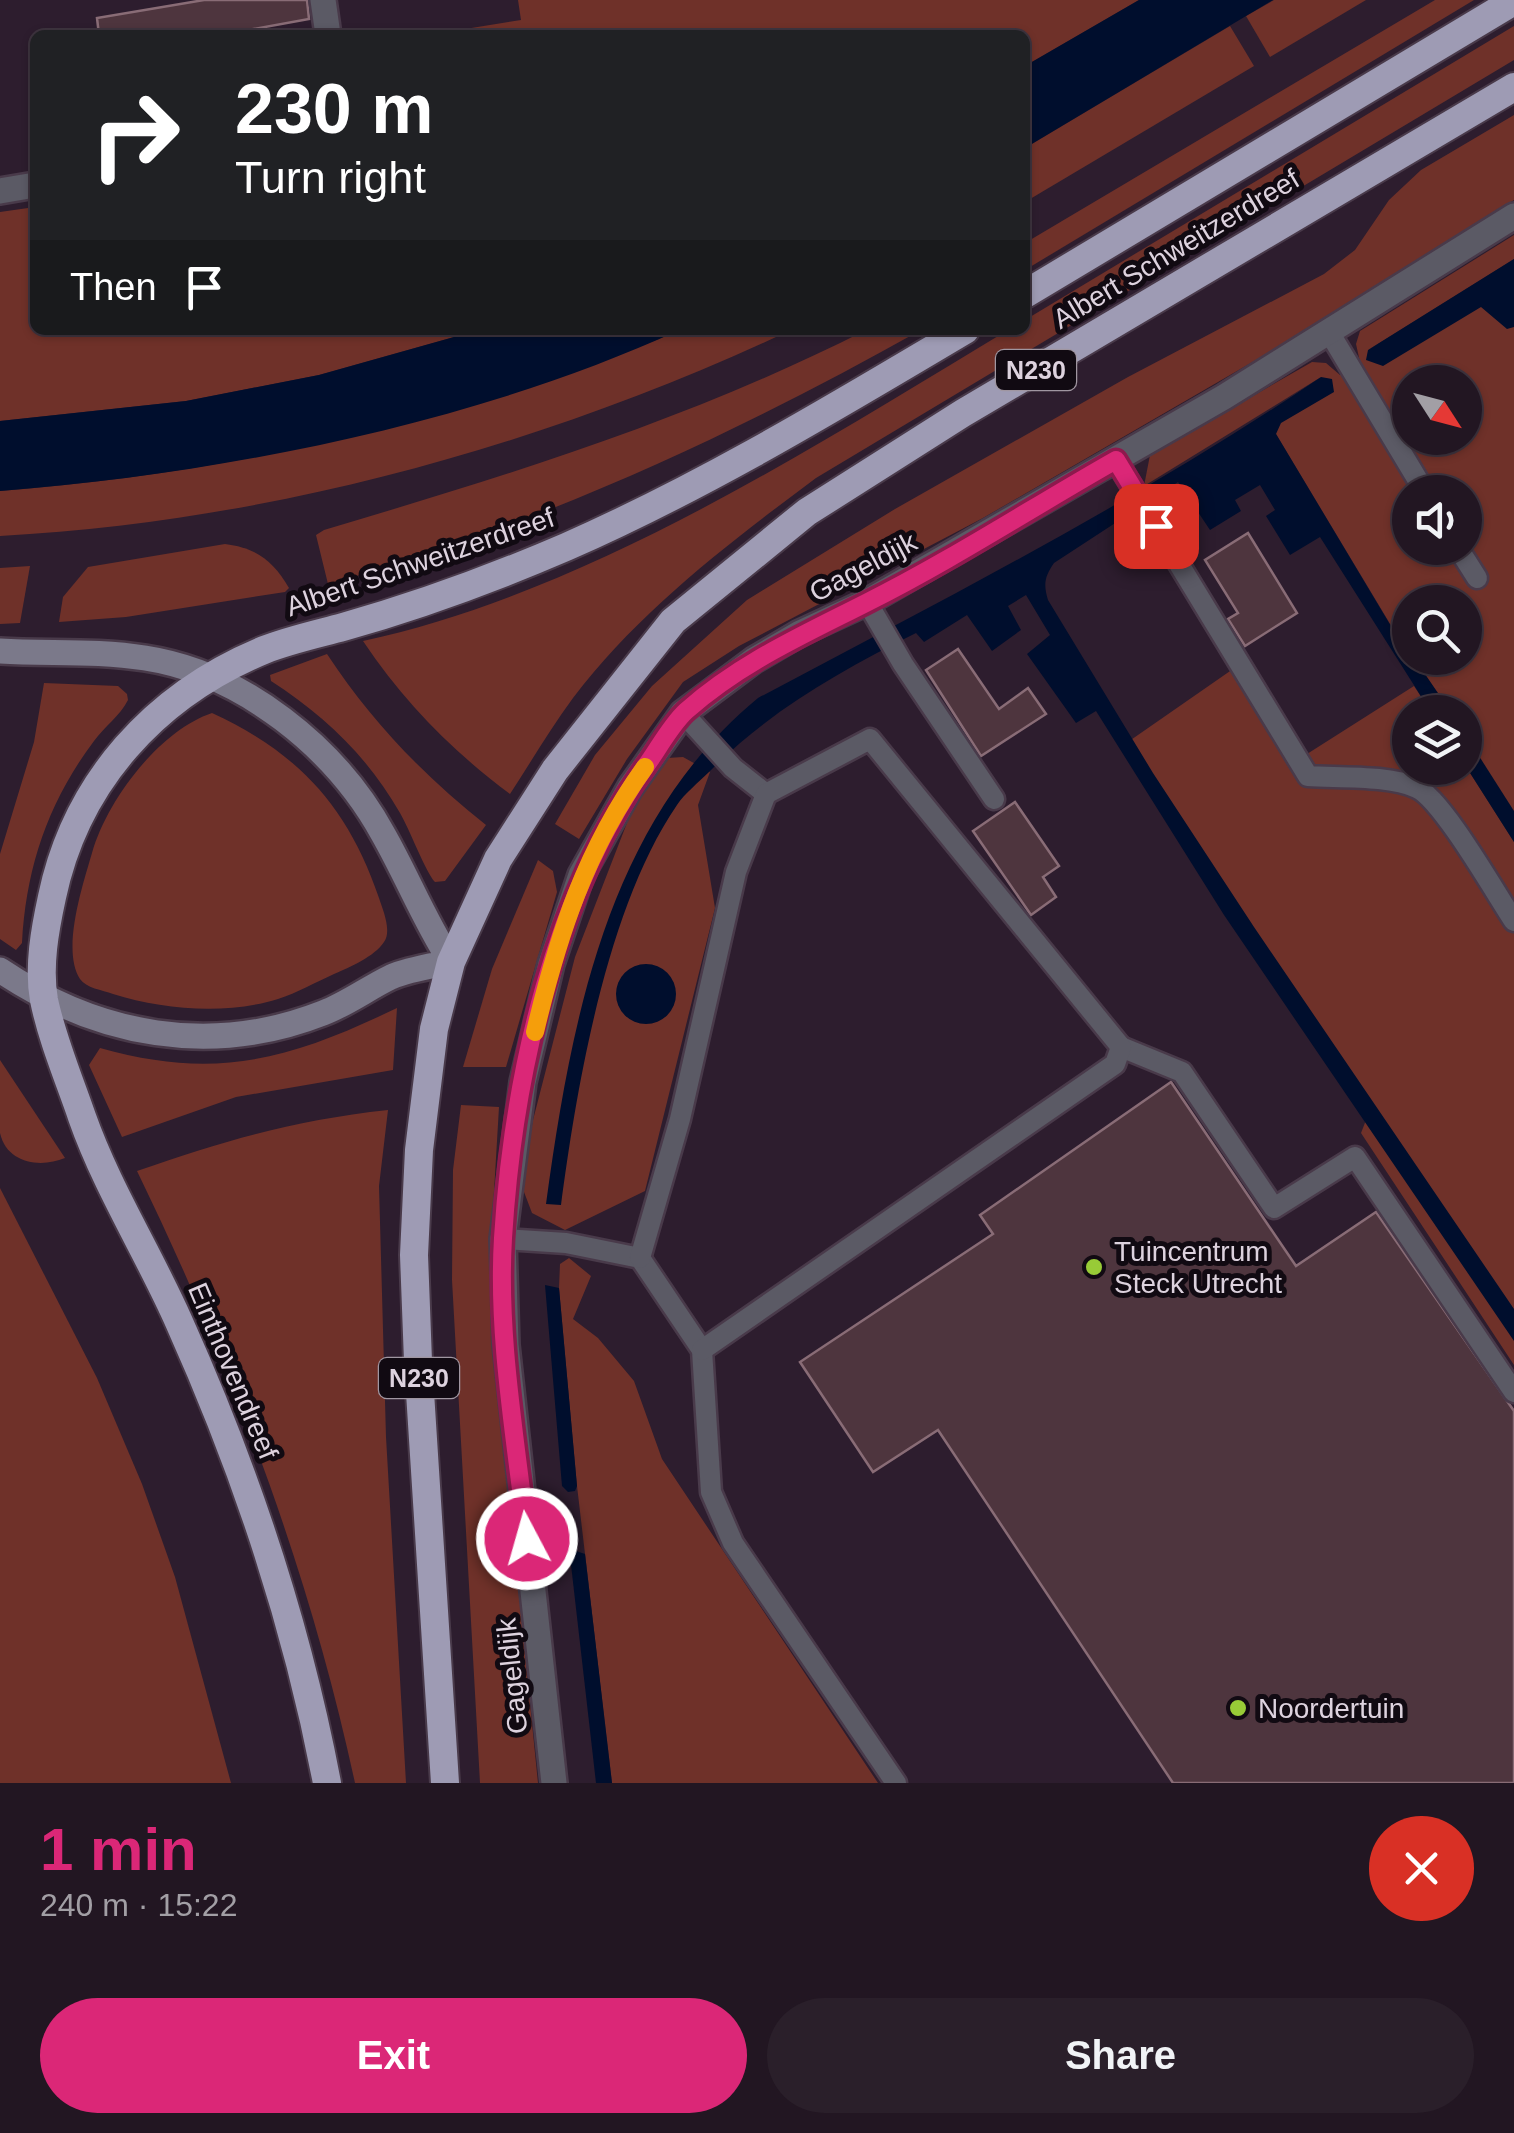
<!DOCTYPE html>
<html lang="en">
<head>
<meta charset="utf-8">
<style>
	:root { --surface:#221622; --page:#2a1f2a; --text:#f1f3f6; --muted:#a29fa5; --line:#3f3540; --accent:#db2777 }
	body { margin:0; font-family:Arial,sans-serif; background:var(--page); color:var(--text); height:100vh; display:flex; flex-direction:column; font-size:38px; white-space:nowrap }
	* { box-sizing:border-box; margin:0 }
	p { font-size:32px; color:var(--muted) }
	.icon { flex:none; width:55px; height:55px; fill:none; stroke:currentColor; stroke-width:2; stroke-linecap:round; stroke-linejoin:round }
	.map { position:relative; height:1783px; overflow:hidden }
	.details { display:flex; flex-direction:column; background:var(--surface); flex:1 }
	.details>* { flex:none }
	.hud { position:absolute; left:30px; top:30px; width:1000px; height:305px; border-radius:15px; box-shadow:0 2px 8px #0004,0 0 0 2px var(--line); background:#202124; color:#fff; overflow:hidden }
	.needle { width:65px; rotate:126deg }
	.controls { position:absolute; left:1392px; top:365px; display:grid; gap:20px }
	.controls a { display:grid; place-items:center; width:90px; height:90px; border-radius:50%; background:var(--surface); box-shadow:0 2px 8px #0004,0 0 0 2px var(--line); font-size:50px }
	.pin { position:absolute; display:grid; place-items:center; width:85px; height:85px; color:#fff; margin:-42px; border-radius:20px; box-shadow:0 5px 15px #0006 }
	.me { position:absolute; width:110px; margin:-55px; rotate:354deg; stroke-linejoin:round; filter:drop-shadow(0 0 8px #0008) }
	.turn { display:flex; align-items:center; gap:35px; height:210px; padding:0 40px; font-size:45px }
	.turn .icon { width:130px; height:130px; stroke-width:2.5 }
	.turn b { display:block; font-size:70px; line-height:85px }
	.then { display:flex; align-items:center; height:95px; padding:0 40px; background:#0003; gap:20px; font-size:38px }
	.round { display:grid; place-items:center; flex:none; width:105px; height:105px; border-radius:52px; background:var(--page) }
	.head { display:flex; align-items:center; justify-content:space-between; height:170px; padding:0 40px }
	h1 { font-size:60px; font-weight:700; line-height:75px; color:var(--accent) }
	.cta { display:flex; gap:20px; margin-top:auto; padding:20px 40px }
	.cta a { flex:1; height:115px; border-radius:60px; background:var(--accent); color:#fff; font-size:40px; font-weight:700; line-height:115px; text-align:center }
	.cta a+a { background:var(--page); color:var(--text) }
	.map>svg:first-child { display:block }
	.green { fill:#6f3129; fill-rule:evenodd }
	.water { fill:#000e2d }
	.building { fill:#4e353e; stroke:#896c76; stroke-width:2.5 }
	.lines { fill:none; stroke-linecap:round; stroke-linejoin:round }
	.service-casing { stroke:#493a4a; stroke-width:25 }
	.minor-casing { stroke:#493a4a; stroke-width:30 }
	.secondary-casing { stroke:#493a4a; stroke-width:30 }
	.trunk-casing { stroke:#493a4a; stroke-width:32 }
	.service { stroke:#5b5a65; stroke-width:20 }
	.minor { stroke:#5b5a65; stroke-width:25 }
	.secondary { stroke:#7b798a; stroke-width:25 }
	.trunk { stroke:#9e9bb4; stroke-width:28 }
	.route-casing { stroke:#8e194d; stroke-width:25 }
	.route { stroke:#db2777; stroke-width:18 }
	.slow { stroke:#f59e0b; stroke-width:18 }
	.poi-dot { fill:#98cb37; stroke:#110a12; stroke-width:4 }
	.labels { text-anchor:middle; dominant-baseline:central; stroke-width:10; stroke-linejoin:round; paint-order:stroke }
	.shield { fill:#110a12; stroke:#a096a1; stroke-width:2.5 }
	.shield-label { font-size:25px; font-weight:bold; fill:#ddd2de }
	.street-label { font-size:28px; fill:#ddd2de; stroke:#110a12 }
	.poi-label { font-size:28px; fill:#ddd2de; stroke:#110a12; text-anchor:start }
</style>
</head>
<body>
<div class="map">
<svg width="1514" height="1783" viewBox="0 0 1514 1783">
	<rect width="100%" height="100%" fill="#2d1d2e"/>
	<g class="green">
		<path d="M 518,0 L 1139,0 L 1025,66 L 1025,35 L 428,35 L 521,20 Z"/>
		<path d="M 1274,0 L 1366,0 L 1270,57 L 1246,16 Z"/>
		<path d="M 1435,0 L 1474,0 L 1025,270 L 1025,243 Z"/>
		<path d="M 1230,26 L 1254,66 L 1025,202 L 1025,148 Z"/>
		<path d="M 1514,26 L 1514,60 L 816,478 C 729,543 640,610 573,698 C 550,729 531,762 510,794 C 451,750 404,702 363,641 C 591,591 810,449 1008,330 L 1025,330 L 1025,320 Z"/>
		<path d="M 1514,115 L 1514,200 L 1289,341 L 983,518 L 739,646 L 683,682 L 627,759 L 579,839 L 555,824 L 595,755 L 652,686 L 747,600 L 895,509 L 1128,377 L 1324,274 L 1355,250 L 1389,200 L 1421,170 Z"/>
		<path d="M 35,207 L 35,330 L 479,330 L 319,375 L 186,401 L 0,421 L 0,212 Z"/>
		<path d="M 1514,235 L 1514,259 L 1368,350 L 1514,268 L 1514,829 L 1465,748 L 1465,712 L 1443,712 L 1267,419 L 1321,377 L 1144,486 L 1150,455 L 1312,362 L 1326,363 L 1340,375 L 1360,362 L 1356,344 L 1360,331 ZM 1410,382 L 1465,382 L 1465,438 L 1410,438 ZM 1410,492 L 1465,492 L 1465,548 L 1410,548 ZM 1410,602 L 1465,602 L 1465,658 L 1410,658 Z"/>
		<path d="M 679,330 L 791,330 C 544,446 273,521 0,536 L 0,491 C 193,476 382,438 565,373 C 603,359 642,347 679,330 Z"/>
		<path d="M 866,330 L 921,330 C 732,436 538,526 328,584 L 316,535 L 324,530 C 512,474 691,419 866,330 Z"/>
		<path d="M 225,544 C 257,548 273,561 289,588 L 285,592 L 126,617 L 59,622 L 63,597 L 88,567 Z"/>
		<path d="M 30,566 L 20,623 L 0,624 L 0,568 Z"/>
		<path d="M 327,654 C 371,721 423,775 486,825 L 445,881 L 435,882 C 426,873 409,828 400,813 C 368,757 325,716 271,681 L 270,675 Z"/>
		<path d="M 1233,669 L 1296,761 L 1414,686 L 1431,712 L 1410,712 L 1410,768 L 1465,765 L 1514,842 L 1514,1365 L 1361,1133 L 1368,1115 L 1125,744 Z"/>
		<path d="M 44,683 L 118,686 L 127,694 L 128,700 C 120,716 104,727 94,741 C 48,802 26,868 22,943 L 16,950 L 0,939 L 0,854 L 34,742 Z"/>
		<path d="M 212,713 C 299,753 348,807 379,898 C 383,910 392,931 384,942 C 374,957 350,967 334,974 C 316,982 297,993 278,999 C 227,1015 164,1010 113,994 C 102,990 86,988 80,979 C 61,950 83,884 92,853 C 107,800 159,731 212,713 Z"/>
		<path d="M 683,757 L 710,772 L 698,805 L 715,908 L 645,1191 L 565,1230 L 532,1213 L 521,1184 L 533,1120 L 575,957 L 632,810 L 667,758 Z"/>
		<path d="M 538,860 L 553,871 L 557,892 L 506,1067 L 463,1067 L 492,969 Z"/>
		<path d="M 397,1008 L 393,1070 L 236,1097 L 122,1137 L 89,1065 L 100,1048 C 217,1081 291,1059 397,1008 Z"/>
		<path d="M 0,1060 L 65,1158 C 41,1168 7,1164 0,1133 C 0,1111 0,1083 0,1060 Z"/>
		<path d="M 461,1105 L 499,1107 L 492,1226 L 492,1325 L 538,1783 L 480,1783 L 452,1280 L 453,1170 Z"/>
		<path d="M 388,1110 L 379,1186 L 386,1437 L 406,1783 L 355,1783 C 309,1569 232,1367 137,1171 C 225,1140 296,1120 388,1110 Z"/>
		<path d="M 0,1188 L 97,1378 L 142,1484 L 175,1577 L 231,1783 L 0,1783 Z"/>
		<path d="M 569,1258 L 591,1276 L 573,1319 L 598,1338 L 634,1381 L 662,1459 L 878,1783 L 612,1783 L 577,1486 L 559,1288 L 560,1264 Z"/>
	</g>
	<g class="water">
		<path d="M 1139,0 L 1273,0 L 1025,148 L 1025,66 Z"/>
		<path d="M 1514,259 L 1514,327 L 1507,329 L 1481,307 L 1383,366 L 1366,360 L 1368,350 Z"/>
		<path d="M 479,330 L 679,330 C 478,423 220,474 0,491 L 0,421 L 186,401 L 319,375 Z"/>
		<path d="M 1321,377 L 1332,379 L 1334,392 L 1281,423 L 1276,434 L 1410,658 L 1414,658 L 1451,712 L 1431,712 L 1320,537 L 1290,555 L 1266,516 L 1275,510 L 1260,485 L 1235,500 L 1241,511 L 1210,530 L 1178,482 L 1054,563 C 1045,576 1043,584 1048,600 L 1153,773 L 1254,927 L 1514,1309 L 1514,1341 L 1224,915 L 1096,711 L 1076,723 L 1027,654 L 1050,635 L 1026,595 L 1008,606 L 1021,630 L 992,651 L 967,615 L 924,642 L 916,633 C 840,671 769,711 709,772 C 698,783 685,793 677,805 C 607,907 577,1084 561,1205 L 546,1204 C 571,1022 607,822 758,698 C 949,597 1142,498 1321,377 Z"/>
		<path d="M 1465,734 L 1514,811 L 1514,842 L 1465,765 Z"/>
		<circle cx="646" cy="994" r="30"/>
		<path d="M 545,1285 L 559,1288 L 577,1486 L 575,1491 L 568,1492 L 562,1486 Z"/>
		<path d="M 573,1550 L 585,1554 L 612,1783 L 596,1783 L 570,1556 Z"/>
	</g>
	<g class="building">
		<path d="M 204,0 L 307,0 L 309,19 L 237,32 L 237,35 L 99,35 L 97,18 Z"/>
		<path d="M 1248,533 L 1297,613 L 1245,646 L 1228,619 L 1238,613 L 1205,560 Z"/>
		<path d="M 958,649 L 999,709 L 1028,688 L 1046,714 L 981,756 L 926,670 Z"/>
		<path d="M 1015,802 L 1059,866 L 1043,877 L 1056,897 L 1031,915 L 973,831 Z"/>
		<path d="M 1171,1082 L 1296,1266 L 1376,1212 L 1514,1411 L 1514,1783 L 1173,1783 L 938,1430 L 873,1472 L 800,1362 L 993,1234 L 980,1215 Z"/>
	</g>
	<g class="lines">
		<defs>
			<g id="service">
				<path d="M 1329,332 L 1425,492"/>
				<path d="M 1115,459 L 1308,776 C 1338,778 1391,775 1417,788 C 1442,799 1496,894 1514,921"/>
				<path d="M 1458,548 L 1477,578"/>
				<path d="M 867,602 L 903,664 L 994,799"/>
				<path d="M 683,713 L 733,768 L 766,794"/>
				<path d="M 1121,1047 L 1182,1072 L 1274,1208 L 1355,1157 L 1514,1392"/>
				<path d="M 503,1239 L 566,1243 L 640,1258 L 702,1350 L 711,1492 L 733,1543 L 896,1783"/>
				<path d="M 640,1258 L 680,1119 L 736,872 L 766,794 L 870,739 L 1121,1047 L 1115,1064 L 702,1350"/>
			</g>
			<g id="minor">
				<path d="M 323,0 L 328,35"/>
				<path d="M 0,191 L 35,185"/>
				<path d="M 554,1783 L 506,1345 L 503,1239 L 523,1082 L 551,964 L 581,875 L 630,788 L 683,713 L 754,660 L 800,633 L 867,602 L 1224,397 L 1514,216"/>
			</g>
			<path id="secondary" d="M 0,651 C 49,654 96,650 145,658 C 243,673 336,748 383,834 C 407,876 424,920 451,962 C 432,966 409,969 391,977 C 368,988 347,1004 323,1013 C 211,1057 98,1036 0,970"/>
			<g id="trunk">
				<path d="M 1025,294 L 1514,1"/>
				<path d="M 327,1783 C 297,1625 245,1469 179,1322 C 149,1254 107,1188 82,1117 C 69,1079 52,1039 44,1000 C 38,967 45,929 52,897 C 76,782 155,695 264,650 C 289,640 317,634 343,627 C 418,606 494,578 566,547 C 705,486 835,407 965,330"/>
				<path d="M 445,1783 L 418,1361 L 414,1255 L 419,1150 L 434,1029 L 451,962 L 498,859 L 555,770 L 673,621 L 807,512 L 963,413 L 1514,87"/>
			</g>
		</defs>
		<use href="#service" class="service-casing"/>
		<use href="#minor" class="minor-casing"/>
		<use href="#secondary" class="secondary-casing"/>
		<use href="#trunk" class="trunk-casing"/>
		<use href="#service" class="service"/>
		<use href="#minor" class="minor"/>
		<use href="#secondary" class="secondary"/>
		<use href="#trunk" class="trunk"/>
	</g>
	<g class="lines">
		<defs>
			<path id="route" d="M 527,1539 C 516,1440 497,1337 503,1238 C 513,1076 554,892 650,760 C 661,744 672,724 686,711 C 740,663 803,635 866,603 C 952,560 1033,507 1116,460 L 1156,526"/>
		</defs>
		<use href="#route" class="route-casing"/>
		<use href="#route" class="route"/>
		<path class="slow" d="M 535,1032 C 558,935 586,849 645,767"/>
	</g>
	<g class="poi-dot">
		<circle cx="1094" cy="1267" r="10"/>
		<circle cx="1238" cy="1708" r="10"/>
	</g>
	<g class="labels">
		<g class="shield">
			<rect x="996" y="350" width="80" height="40" rx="8"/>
			<rect x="379" y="1358" width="80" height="40" rx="8"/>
		</g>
		<g class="shield-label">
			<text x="1036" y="370">N230</text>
			<text x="419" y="1378">N230</text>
		</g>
		<g class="street-label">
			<text transform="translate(1176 249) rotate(-31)">Albert Schweitzerdreef</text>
			<text transform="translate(420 562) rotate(-19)">Albert Schweitzerdreef</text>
			<text transform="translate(863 567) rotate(-28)">Gageldijk</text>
			<text transform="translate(233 1371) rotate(67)">Einthovendreef</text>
			<text transform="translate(512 1676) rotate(-96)">Gageldijk</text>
		</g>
		<g class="poi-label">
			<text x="1114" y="1251">Tuincentrum<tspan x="1114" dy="32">Steck Utrecht</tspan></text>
			<text x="1258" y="1708">Noordertuin</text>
		</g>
	</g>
</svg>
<div class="controls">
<a><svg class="needle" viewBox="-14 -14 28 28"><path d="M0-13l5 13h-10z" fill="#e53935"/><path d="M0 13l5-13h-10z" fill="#a29fa5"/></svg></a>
<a><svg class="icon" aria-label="sound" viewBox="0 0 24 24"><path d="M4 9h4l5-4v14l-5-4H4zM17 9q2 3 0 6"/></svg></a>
<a><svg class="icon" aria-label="search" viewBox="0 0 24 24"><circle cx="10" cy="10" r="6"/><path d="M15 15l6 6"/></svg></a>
<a><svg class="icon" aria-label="layers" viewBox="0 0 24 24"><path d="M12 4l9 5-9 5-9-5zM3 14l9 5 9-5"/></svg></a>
</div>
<div class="pin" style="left:1156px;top:526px;background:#d93025"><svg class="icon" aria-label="arrive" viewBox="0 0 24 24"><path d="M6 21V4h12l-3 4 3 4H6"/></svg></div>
<svg class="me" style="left:527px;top:1539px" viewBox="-20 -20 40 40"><circle r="17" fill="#db2777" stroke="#fff" stroke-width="3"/><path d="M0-11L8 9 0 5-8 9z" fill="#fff"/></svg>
<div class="hud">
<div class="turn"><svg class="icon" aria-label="right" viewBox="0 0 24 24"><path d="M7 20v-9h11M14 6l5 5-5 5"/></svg><div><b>230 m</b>Turn right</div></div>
<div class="then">Then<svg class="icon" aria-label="arrive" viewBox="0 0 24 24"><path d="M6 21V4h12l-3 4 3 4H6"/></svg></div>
</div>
</div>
<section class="details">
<div class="head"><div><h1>1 min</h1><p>240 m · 15:22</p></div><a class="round" style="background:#d93025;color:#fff"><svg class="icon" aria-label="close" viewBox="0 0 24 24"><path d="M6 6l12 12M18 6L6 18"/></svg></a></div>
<div class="cta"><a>Exit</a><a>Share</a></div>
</section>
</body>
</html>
